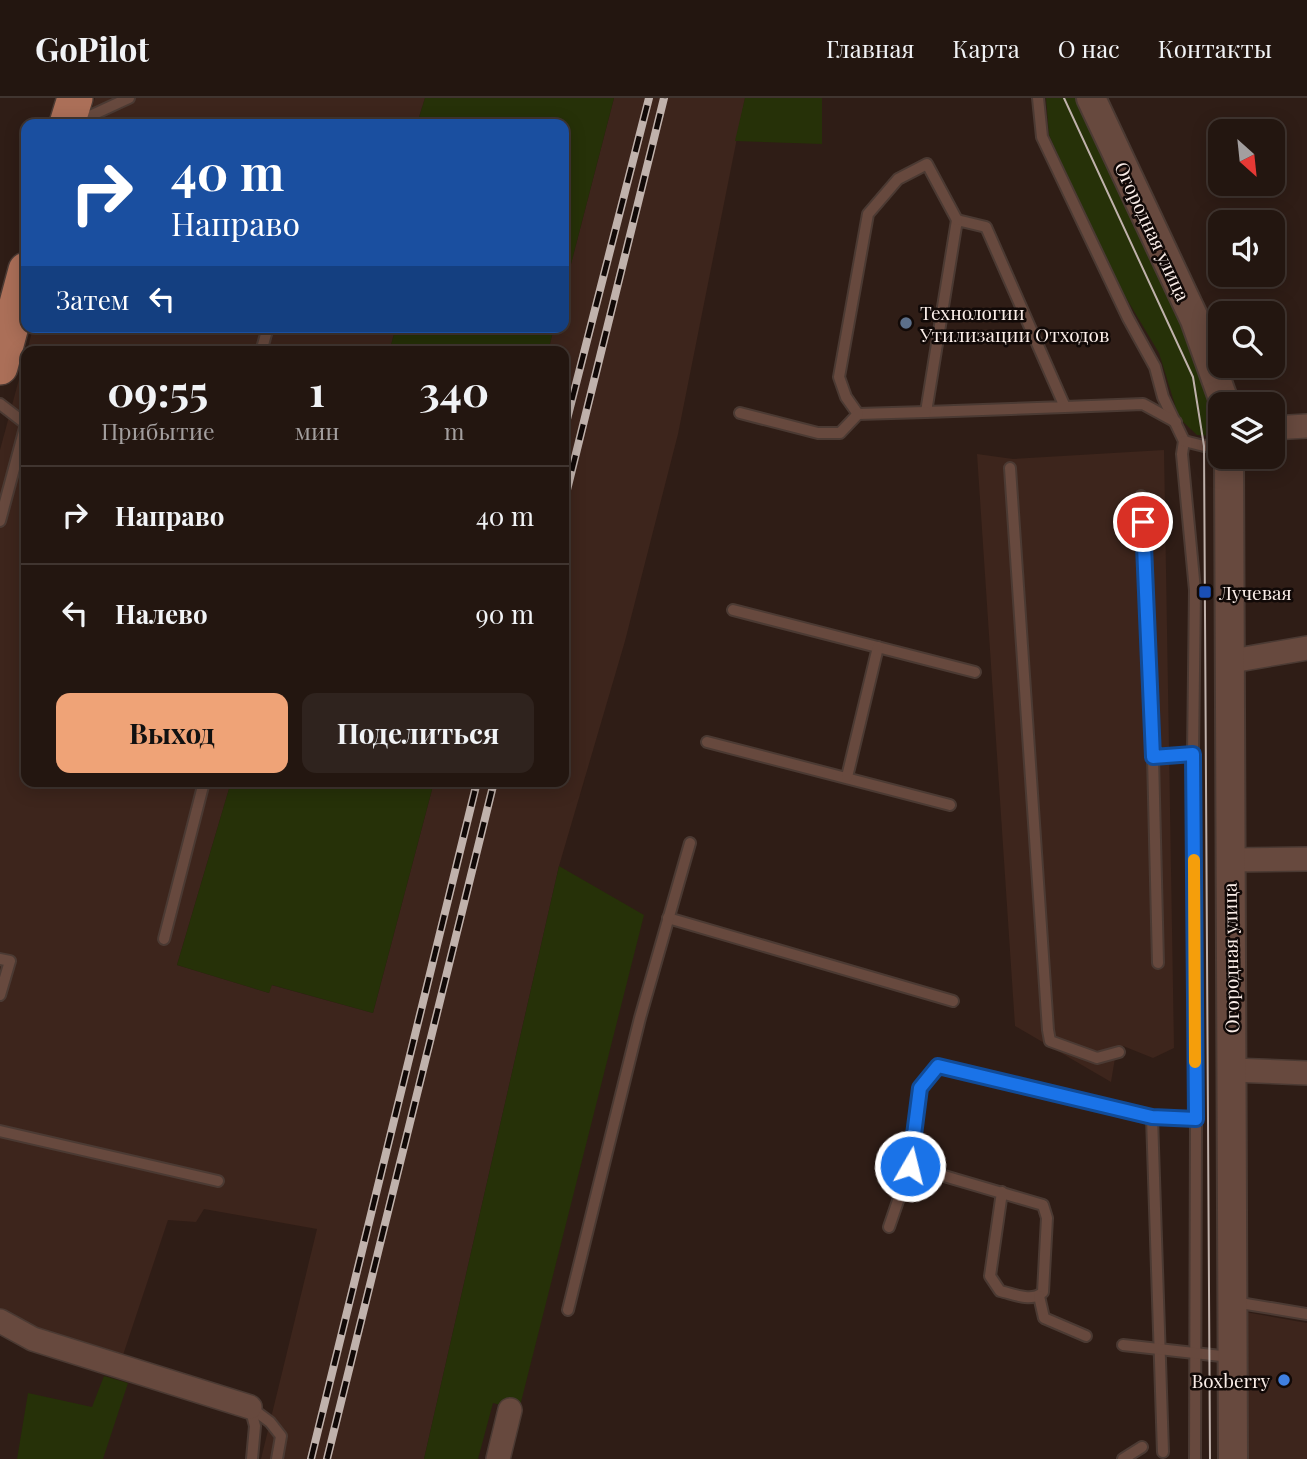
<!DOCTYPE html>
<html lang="ru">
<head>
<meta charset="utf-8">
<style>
	:root { --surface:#231610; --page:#2f231e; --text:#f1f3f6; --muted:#a39f9f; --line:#403530; --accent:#efa377 }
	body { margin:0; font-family:"Playfair Display",serif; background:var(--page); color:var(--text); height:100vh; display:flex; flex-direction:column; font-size:26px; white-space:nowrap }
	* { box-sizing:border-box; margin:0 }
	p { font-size:23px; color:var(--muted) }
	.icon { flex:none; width:38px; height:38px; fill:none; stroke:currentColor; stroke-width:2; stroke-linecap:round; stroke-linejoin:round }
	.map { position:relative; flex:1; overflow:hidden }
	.sheet { position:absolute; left:21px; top:248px; width:548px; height:441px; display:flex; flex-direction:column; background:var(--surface); border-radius:14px; box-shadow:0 4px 18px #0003,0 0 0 2px var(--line) }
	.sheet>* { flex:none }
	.guide { position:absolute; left:21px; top:21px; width:548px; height:214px; border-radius:14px; box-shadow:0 4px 18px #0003,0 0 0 2px var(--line); background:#1a4fa0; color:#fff; overflow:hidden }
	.needle { width:46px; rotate:153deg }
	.fabs { position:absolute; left:1208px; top:21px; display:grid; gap:14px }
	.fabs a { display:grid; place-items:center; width:77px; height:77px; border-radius:14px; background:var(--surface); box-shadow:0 4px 18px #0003,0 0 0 2px var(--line); font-size:35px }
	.pin { position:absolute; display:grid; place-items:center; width:60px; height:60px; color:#fff; margin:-30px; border:4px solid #fff; border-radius:50%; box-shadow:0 2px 7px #0007 }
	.me { position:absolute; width:77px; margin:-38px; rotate:8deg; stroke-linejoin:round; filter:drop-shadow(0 0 5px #0008) }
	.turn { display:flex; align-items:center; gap:24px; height:147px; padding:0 35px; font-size:32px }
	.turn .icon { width:91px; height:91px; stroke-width:2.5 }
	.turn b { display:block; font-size:49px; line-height:60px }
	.then { display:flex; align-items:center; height:66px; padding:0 35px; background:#0003; gap:14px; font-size:26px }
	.eta { display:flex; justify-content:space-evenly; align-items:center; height:119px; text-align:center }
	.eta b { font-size:42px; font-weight:700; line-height:49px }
	.action { display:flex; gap:14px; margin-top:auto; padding:14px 35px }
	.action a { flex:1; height:80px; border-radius:14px; background:var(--accent); color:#111; font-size:28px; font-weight:700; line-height:80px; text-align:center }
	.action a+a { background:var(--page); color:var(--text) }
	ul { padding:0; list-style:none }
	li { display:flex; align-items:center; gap:21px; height:98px; padding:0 35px; border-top:2px solid var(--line) }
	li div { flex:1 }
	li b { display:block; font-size:26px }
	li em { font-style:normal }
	header { display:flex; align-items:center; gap:42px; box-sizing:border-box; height:98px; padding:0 35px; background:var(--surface); border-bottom:2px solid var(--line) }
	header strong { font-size:33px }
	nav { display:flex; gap:38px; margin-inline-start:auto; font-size:24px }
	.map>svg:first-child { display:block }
	.built { fill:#3d251c }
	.green { fill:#263108 }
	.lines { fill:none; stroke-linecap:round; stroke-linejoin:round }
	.service-casing { stroke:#4b3a33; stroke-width:14 }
	.minor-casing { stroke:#4b3a33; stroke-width:26 }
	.tertiary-casing { stroke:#4b3a33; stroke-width:32 }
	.primary-casing { stroke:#4b3a33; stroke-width:38 }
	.service { stroke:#67493e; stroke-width:10 }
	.minor { stroke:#67493e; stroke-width:23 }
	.tertiary { stroke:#67493e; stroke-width:28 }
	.primary { stroke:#ab6f58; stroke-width:35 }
	.tram { stroke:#c0b2ac; stroke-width:2 }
	.rail-casing { stroke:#c0b2ac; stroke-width:8 }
	.rail { stroke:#110907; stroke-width:5; stroke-dasharray:16; stroke-linecap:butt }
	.route-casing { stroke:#114b97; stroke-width:18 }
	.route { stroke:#1a73e8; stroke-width:12 }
	.slow { stroke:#f59e0b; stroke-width:12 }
	.service-dot { fill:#5c6f8a; stroke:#110907; stroke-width:2.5 }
	.transit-dot { fill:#1a4fb4; stroke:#110907; stroke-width:2.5 }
	.shop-dot { fill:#3f7fe0; stroke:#110907; stroke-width:2.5 }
	.labels { text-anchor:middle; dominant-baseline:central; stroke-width:5; stroke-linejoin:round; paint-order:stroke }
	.street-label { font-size:19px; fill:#faede8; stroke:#110907 }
	.poi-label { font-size:19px; fill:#faede8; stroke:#110907; text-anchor:start }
</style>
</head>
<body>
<header>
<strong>GoPilot</strong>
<nav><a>Главная</a><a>Карта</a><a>О нас</a><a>Контакты</a></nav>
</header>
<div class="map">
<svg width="1307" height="1361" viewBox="0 0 1307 1361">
	<rect width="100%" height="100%" fill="#2f1d16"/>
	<g class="built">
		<path d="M 95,0 L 425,0 L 417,26 L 88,26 Z"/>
		<path d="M 614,0 L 745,0 L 678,336 L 625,543 L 559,768 L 424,1361 L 261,1361 L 317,1131 L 204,1111 L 196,1124 L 168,1122 L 122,1260 L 0,1216 L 0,352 L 26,255 L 26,684 L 231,684 L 177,867 L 269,895 L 271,887 L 373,915 L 434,684 L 564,684 L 564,254 L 548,254 L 554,229 L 564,229 L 564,193 Z"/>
		<path d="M 33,229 L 396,229 L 389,254 L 27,254 Z"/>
		<path d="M 1164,352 L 1174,950 L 1153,960 L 1123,948 L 1115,960 L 1111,984 L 1015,928 L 977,356 L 1013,361 Z"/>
		<path d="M 1245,1214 L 1307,1225 L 1307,1361 L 1246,1361 Z"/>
	</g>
	<g class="green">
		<path d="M 425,0 L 614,0 L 564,193 L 564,26 L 417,26 Z"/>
		<path d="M 745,0 L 822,0 L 822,46 L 735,43 Z"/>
		<path d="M 1046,0 L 1079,0 L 1212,292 L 1217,329 L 1213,338 L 1197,337 L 1179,320 L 1159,255 L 1110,173 L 1049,37 Z"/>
		<path d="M 396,229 L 554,229 L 548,254 L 389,254 Z"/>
		<path d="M 231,684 L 434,684 L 373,915 L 272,887 L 269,895 L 177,867 Z"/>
		<path d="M 559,768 L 644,817 L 519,1312 L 493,1305 L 478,1361 L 424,1361 Z"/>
		<path d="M 104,1278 L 128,1285 L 103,1361 L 17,1361 L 28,1295 L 92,1309 Z"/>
	</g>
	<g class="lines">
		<defs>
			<g id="service">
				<path d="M 1038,0 L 1042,39 L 1128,220 L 1155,269 L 1163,299 L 1184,343 L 1182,356 L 1195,492 L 1193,656 L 1196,1021"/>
				<path d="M 77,24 L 129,0"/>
				<path d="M 261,254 L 268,229"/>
				<path d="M 0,306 L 26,326"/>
				<path d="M 1065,309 L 926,314 L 957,122 L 986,129 L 1065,309 L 1143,306 L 1176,324"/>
				<path d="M 926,314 L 858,316 L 846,299 L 839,279 L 868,116 L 898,81 L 927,66 L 957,122"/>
				<path d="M 740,315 L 818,335 L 840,335 L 858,316"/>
				<path d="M 1184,343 L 1204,348 L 1220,346"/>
				<path d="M 1010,370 L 1048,932 L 1050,943 L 1097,960 L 1119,954"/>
				<path d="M 1141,398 L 1153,659 L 1193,656"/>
				<path d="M 0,423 L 26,326"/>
				<path d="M 733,512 L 975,574"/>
				<path d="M 707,644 L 950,707"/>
				<path d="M 1153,659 L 1158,865"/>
				<path d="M 847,679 L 878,549"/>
				<path d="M 668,820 L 953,903"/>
				<path d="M 164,841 L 204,684"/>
				<path d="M 0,861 L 10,863 L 0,897"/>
				<path d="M 1152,1019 L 1163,1354"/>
				<path d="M 0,1033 L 218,1083"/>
				<path d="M 910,1068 L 1043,1107 L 1047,1120 L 1043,1194 C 1032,1205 1014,1196 1000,1193 L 990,1178 L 1002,1094"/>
				<path d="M 889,1129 L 910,1068 L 920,990 L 938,968 L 1152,1019 L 1196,1021 L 1195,1361"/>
				<path d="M 1039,1198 L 1044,1220 L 1086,1238"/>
				<path d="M 1234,1204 L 1307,1216"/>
				<path d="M 568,1212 L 640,920 L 690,745"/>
				<path d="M 1123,1247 L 1230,1259"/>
				<path d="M 250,1309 L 270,1324 L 281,1338 L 277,1361"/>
				<path d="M 250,1309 L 255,1328 L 252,1361"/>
				<path d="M 1123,1361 L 1142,1349"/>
			</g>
			<g id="minor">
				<path d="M 1272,330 L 1307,328"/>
				<path d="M 1232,563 L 1307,550"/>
				<path d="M 1229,762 L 1307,761"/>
				<path d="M 1232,972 L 1307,975"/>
				<path d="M 0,1223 L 33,1241 L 250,1309"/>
				<path d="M 498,1361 L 510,1312"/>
			</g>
			<g id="tertiary">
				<path d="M 1091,0 L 1195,222 L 1225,306"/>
				<path d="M 1229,359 L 1233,1361"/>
			</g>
			<g id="primary">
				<path d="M 67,26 L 75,0"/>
				<path d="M 0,269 L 26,172"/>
			</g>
		</defs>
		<use href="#service" class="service-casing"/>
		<use href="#minor" class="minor-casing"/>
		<use href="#tertiary" class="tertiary-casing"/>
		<use href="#primary" class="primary-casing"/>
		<use href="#service" class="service"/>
		<use href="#minor" class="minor"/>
		<use href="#tertiary" class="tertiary"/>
		<use href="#primary" class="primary"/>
		<path class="tram" d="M 1064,0 L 1193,279 L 1204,348 L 1210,1361"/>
		<defs>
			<g id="rail">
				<path d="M 564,333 L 649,0"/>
				<path d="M 564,404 L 664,0"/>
				<path d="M 311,1361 L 477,684"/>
				<path d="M 327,1361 L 494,684"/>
			</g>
		</defs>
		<use href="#rail" class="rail-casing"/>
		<use href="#rail" class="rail"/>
	</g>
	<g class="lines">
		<defs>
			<path id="route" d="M 910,1068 L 920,990 L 938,968 L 1152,1019 L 1196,1021 L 1193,656 L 1153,659 L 1143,424"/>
		</defs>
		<use href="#route" class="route-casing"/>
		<use href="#route" class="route"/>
		<path class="slow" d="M 1194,762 L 1195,964"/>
	</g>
	<circle class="service-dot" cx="906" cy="225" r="7"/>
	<rect class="transit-dot" x="1198" y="487" width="14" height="14" rx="3.5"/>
	<circle class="shop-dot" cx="1284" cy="1282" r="7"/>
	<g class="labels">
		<g class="street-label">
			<text transform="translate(1153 133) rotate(65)">Огородная улица</text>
			<text transform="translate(1230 860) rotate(-91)">Огородная улица</text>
		</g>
		<g class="poi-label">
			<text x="920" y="214">Технологии<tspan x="920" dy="22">Утилизации Отходов</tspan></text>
			<text x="1219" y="494">Лучевая</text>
			<text x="1270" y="1282" text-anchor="end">Boxberry</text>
		</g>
	</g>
</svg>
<div class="fabs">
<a><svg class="needle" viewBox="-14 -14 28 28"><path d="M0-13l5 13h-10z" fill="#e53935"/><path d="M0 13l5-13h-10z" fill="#a39f9f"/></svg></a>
<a><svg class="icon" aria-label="sound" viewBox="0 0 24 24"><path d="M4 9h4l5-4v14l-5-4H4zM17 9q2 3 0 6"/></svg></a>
<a><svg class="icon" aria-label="search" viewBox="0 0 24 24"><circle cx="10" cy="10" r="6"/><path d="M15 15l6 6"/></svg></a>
<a><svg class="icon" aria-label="layers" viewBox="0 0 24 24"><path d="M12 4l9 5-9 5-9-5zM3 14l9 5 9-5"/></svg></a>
</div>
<div class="pin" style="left:1143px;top:424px;background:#d93025"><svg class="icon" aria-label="arrive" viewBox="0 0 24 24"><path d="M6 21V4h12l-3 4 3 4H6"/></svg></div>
<svg class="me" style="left:910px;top:1068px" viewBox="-20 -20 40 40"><circle r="17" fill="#1a73e8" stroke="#fff" stroke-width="3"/><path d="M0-11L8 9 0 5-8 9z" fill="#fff"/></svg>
<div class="guide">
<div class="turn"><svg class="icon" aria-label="right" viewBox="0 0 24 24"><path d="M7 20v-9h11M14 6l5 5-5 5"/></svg><div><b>40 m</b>Направо</div></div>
<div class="then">Затем<svg class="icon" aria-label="left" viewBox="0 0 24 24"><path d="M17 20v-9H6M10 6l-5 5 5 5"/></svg></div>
</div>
<section class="sheet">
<div class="eta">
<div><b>09:55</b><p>Прибытие</p></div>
<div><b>1</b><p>мин</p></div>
<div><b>340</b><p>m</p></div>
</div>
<ul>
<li><svg class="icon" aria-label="right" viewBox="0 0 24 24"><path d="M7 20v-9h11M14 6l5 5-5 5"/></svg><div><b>Направо</b></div><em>40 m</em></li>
<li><svg class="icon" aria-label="left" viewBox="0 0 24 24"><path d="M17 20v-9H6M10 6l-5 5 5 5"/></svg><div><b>Налево</b></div><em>90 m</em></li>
</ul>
<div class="action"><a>Выход</a><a>Поделиться</a></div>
</section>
</div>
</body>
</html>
